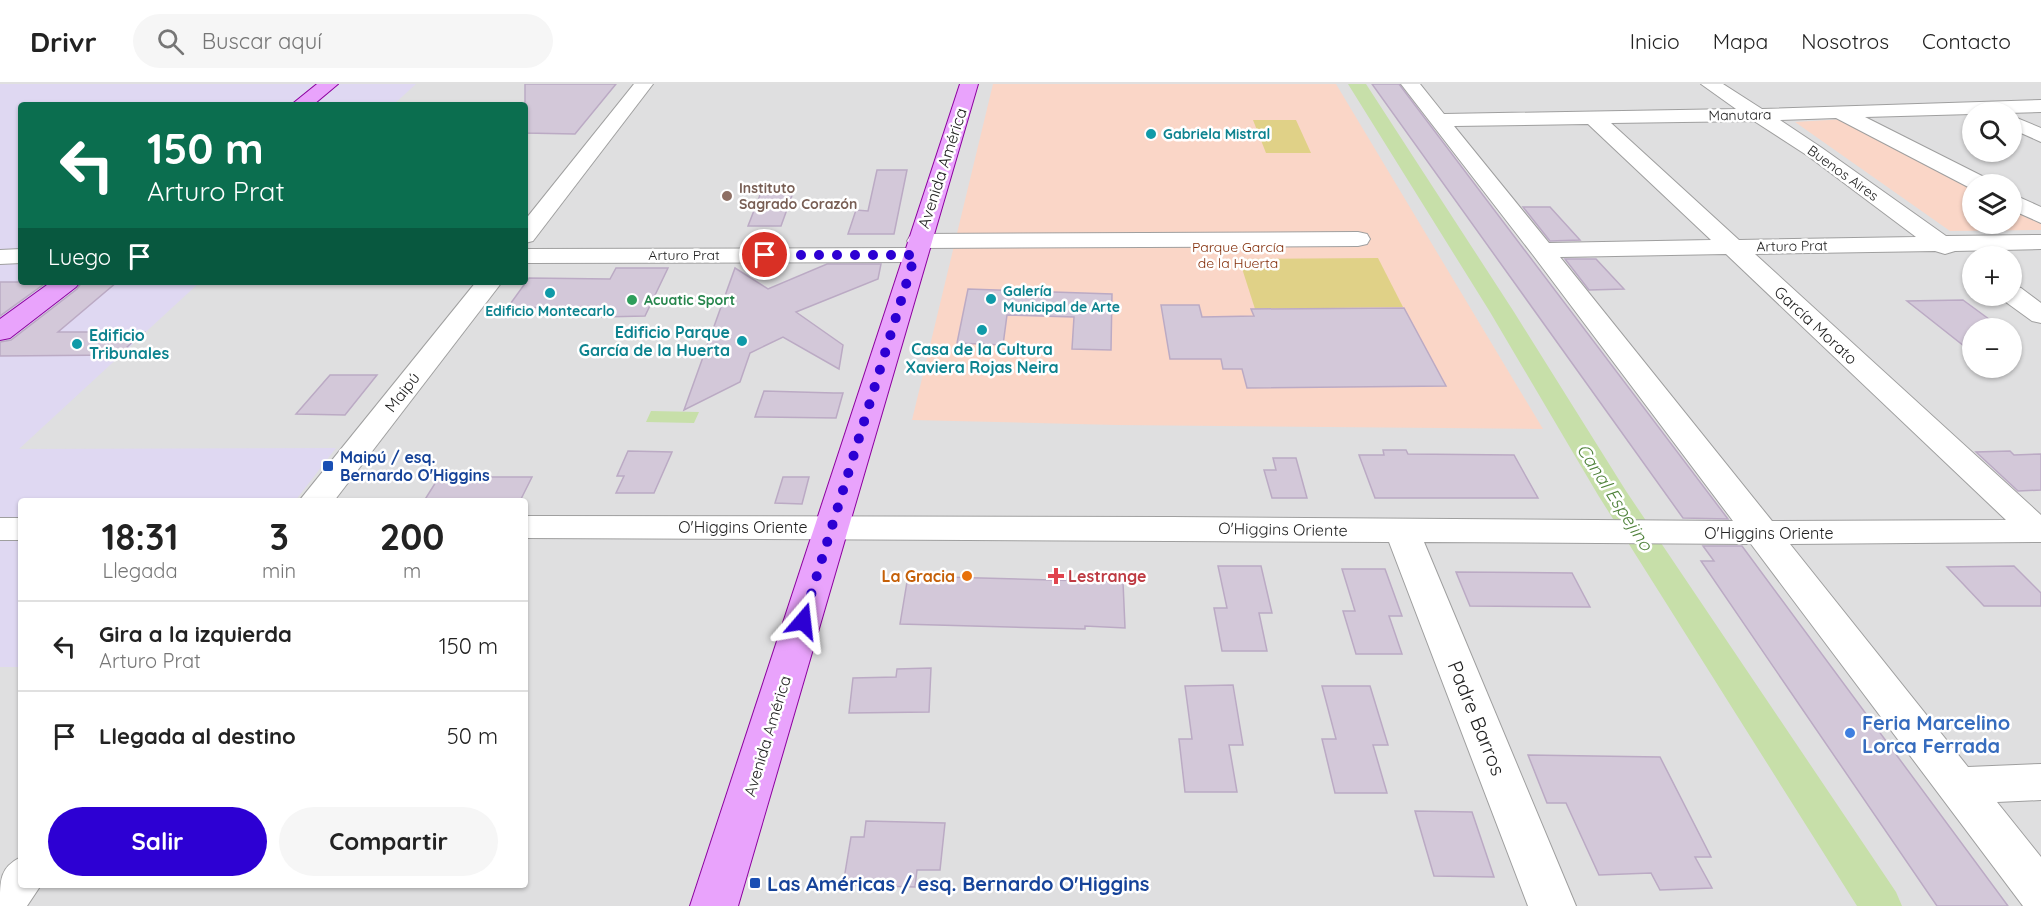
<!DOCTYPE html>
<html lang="es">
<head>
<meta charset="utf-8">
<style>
	:root { --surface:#fff; --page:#f6f6f6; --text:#222; --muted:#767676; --line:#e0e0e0; --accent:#2d00d3 }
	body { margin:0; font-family:Quicksand,sans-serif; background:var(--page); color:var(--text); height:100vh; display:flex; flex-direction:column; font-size:22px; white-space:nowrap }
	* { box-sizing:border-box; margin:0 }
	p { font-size:20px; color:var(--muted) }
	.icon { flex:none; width:33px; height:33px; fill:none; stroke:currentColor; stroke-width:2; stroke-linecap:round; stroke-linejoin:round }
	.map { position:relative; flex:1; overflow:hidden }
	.details { position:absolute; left:18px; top:414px; width:510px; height:390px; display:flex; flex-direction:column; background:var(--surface); border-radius:6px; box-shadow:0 2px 4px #0004 }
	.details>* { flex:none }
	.top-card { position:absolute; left:18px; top:18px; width:510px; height:183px; border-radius:6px; box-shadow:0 2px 4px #0004; background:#0b6e4f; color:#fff; overflow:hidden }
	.fabs { position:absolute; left:1962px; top:18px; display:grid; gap:12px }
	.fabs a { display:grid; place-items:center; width:60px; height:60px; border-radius:50%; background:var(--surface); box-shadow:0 2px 4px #0004; font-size:30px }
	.pin { position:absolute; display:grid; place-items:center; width:51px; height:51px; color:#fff; margin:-26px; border:3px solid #fff; border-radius:50%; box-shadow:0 2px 6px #0007 }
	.me { position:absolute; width:66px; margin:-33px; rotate:17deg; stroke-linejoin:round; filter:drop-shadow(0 0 4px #0008) }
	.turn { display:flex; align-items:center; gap:21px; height:126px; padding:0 30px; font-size:27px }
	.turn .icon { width:78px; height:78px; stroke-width:2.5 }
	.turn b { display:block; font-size:42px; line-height:51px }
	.then { display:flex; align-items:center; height:57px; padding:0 30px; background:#0003; gap:12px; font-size:22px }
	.eta { display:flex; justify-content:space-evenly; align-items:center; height:102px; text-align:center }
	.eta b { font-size:36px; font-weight:700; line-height:42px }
	.button { display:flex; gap:12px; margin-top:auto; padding:12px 30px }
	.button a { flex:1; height:69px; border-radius:36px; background:var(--accent); color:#fff; font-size:24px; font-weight:700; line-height:69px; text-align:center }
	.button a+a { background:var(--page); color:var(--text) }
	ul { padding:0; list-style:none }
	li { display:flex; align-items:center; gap:18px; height:90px; padding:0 30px; border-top:2px solid var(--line) }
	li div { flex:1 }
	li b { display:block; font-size:22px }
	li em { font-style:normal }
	header { display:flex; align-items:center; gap:36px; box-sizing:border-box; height:84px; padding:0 30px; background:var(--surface); border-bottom:2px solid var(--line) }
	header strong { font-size:28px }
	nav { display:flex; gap:33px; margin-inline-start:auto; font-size:21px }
	.search { width:420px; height:54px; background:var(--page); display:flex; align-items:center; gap:15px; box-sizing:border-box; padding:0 21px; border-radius:33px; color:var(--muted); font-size:22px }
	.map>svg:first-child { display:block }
	.residential { fill:#dfdfe0; fill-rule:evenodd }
	.commercial { fill:#dfd8f2 }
	.park { fill:#fad6c7 }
	.pitch { fill:#e0d187 }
	.water { fill:#c7dfa9 }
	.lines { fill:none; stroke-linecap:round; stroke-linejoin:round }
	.canal { fill:#c7dfa9; fill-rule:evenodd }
	.building { fill:#d3c8d9; stroke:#bbaac4; stroke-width:1.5 }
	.minor-casing { stroke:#9f9f9f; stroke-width:2 }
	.major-casing { stroke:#8c009f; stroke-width:2 }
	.minor { fill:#fff; fill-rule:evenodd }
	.major { fill:#e9a3fc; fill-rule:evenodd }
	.route { stroke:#2d00d3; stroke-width:10; stroke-dasharray:0 18 }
	.culture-dot { fill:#0f9aa8; stroke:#fff; stroke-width:2 }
	.education-dot { fill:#8d6e63; stroke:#fff; stroke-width:2 }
	.leisure-dot { fill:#2e9e5b; stroke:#fff; stroke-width:2 }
	.transit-dot { fill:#1a4fb4; stroke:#fff; stroke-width:2 }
	.food-dot { fill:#e8710a; stroke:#fff; stroke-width:2 }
	.health-dot { fill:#e0444e; stroke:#fff; stroke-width:2 }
	.shop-dot { fill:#3f7fe0; stroke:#fff; stroke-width:2 }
	.labels { text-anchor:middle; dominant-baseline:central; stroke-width:5; stroke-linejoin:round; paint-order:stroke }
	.far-street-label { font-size:14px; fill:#222; stroke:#fff }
	.far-culture-label { font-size:14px; font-weight:bold; fill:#0d838f; stroke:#fff; text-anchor:start }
	.far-education-label { font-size:14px; font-weight:bold; fill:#785e54; stroke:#fff; text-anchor:start }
	.far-park-label { font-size:14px; fill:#842f0b; stroke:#fff }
	.far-leisure-label { font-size:14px; font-weight:bold; fill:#27864d; stroke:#fff; text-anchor:start }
	.street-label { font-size:16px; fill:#222; stroke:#fff }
	.culture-label { font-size:16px; font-weight:bold; fill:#0d838f; stroke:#fff; text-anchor:end }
	.transit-label { font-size:16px; font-weight:bold; fill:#164399; stroke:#fff; text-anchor:start }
	.food-label { font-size:16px; font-weight:bold; fill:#c56008; stroke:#fff; text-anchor:end }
	.health-label { font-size:16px; font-weight:bold; fill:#be3a42; stroke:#fff; text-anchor:start }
	.water-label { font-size:18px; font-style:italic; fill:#4f823a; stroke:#fff }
	.near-street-label { font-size:20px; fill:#222; stroke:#fff }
	.near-shop-label { font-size:20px; font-weight:bold; fill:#366cbe; stroke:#fff; text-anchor:start }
	.near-transit-label { font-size:20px; font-weight:bold; fill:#164399; stroke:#fff; text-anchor:start }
</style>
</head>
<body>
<header>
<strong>Drivr</strong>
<div class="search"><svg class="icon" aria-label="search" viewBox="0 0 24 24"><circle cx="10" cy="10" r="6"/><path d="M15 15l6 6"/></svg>Buscar aquí</div>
<nav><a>Inicio</a><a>Mapa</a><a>Nosotros</a><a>Contacto</a></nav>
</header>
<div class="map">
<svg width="2041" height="822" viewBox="0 0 2041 822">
	<rect width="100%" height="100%" fill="#f1e8f2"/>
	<path class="residential" d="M 0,0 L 2041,0 L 2041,822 L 0,822 L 0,262 L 84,198 L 525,198 L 525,21 L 21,21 ZM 1972,28 L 2012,28 L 2012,68 L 1972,68 ZM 1972,100 L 2012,100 L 2012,140 L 1972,140 ZM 1972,172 L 2012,172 L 2012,212 L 1972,212 ZM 1972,244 L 2012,244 L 2012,284 L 1972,284 ZM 21,417 L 525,417 L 525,801 L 21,801 Z"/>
	<path class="commercial" d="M 0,0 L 416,0 L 393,21 L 21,21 L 21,198 L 200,198 L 19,365 L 336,364 L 295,417 L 21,417 L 21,583 L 0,583 Z"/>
	<g class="park">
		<path d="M 993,0 L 1336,0 L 1543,345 L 1116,341 L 912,336 Z"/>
		<path d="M 1846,35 L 1972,101 L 1972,140 L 2012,140 L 2012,121 L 2041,136 L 2041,146 L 1950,147 L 1795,38 Z"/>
	</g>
	<g class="pitch">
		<path d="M 1253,36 L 1296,36 L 1311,69 L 1266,69 Z"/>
		<path d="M 1378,174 L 1403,223 L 1255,225 L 1239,175 Z"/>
	</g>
	<path class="water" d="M 651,327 L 699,328 L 694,339 L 646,338 Z"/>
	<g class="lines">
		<path class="canal" d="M 1348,0 L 1366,0 L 1514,228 L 1626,407 L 1896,808 L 1902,822 L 1857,822 L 1598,411 L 1490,228 Z"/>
	</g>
	<g class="building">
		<path d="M 525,0 L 616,0 L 575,50 L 525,49 Z"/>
		<path d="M 1372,0 L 1399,0 L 1728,435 L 1683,434 Z"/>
		<path d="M 877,86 L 907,86 L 894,150 L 848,150 L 856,126 L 868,127 Z"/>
		<path d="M 762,106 L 794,106 L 781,142 L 748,142 Z"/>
		<path d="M 1523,123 L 1550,123 L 1580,156 L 1550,157 Z"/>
		<path d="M 1565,175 L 1596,175 L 1624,205 L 1589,206 Z"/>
		<path d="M 827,180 L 881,180 L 878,195 L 796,228 L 843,261 L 839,285 L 783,253 L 750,269 L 740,298 L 684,326 L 735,184 L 768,205 Z"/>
		<path d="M 616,184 L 668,184 L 645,232 L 602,233 L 606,225 L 508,223 L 529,194 L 610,195 Z"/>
		<path d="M 0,198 L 47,198 L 0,232 Z"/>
		<path d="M 82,198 L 117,198 L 58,248 L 144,248 L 118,271 L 0,272 L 0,258 L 11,256 L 77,205 Z"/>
		<path d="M 968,205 L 1112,210 L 1111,266 L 1072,265 L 1074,233 L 1007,231 L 1003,261 L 957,259 Z"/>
		<path d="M 1963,216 L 2001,244 L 1972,244 L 1972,262 L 1964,262 L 1907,217 Z"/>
		<path d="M 1161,221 L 1199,221 L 1202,233 L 1254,232 L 1251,225 L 1404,224 L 1446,302 L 1247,304 L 1242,285 L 1223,285 L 1221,275 L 1170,275 Z"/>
		<path d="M 330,291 L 377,291 L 345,331 L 296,330 Z"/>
		<path d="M 764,307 L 834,309 L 843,309 L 836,334 L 755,333 Z"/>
		<path d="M 1383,366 L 1406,366 L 1408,370 L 1514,371 L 1538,414 L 1375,414 L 1359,371 L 1384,371 Z"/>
		<path d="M 628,367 L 672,368 L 654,409 L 616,409 L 624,392 L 617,392 Z"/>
		<path d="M 2010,367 L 2014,371 L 2041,370 L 2041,406 L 2018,407 L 1976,368 Z"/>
		<path d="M 1273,374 L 1296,374 L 1307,414 L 1272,414 L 1264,386 L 1276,386 Z"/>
		<path d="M 439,393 L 532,393 L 520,417 L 424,417 Z"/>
		<path d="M 783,393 L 809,393 L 802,420 L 775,419 Z"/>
		<path d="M 1703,462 L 1742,462 L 2008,822 L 1937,822 L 1701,477 L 1714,477 Z"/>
		<path d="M 1218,482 L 1261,482 L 1272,529 L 1259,529 L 1267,567 L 1222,567 L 1214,524 L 1227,524 Z"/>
		<path d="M 2014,482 L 2041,509 L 2041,522 L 1984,522 L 1947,483 Z"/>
		<path d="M 1342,485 L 1385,485 L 1402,532 L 1389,532 L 1402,570 L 1356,570 L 1343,527 L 1355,527 Z"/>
		<path d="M 1456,488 L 1572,489 L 1590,523 L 1470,522 Z"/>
		<path d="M 908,492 L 1123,498 L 1125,544 L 1085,542 L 1085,545 L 900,540 Z"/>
		<path d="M 931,584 L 929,628 L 849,629 L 853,594 L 896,593 L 897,585 Z"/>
		<path d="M 1233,601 L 1243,661 L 1229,661 L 1237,708 L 1185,708 L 1179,655 L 1192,655 L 1185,602 Z"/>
		<path d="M 1322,602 L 1370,602 L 1388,661 L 1373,661 L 1387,709 L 1335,709 L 1322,655 L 1336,655 Z"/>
		<path d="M 1528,671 L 1660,673 L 1711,773 L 1695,773 L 1712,804 L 1660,806 L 1651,789 L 1599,791 L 1566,719 L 1547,719 Z"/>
		<path d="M 1415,727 L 1472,728 L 1494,793 L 1434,792 Z"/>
		<path d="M 866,737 L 945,739 L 940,786 L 917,786 L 915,803 L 843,801 L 851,753 L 864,753 Z"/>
	</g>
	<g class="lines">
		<defs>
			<g id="minor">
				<path d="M 634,0 L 653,0 L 533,157 L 525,159 L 525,136 Z"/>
				<path d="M 1401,0 L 1420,0 L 1444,30 L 1736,25 L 1701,0 L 1723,0 L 1762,25 L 2041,16 L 2041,28 L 1865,33 L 1988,95 L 1991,100 L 1972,100 L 1972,105 L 1836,34 L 1780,36 L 1822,64 L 1946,152 L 2041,151 L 2041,165 L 1955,167 L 1945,170 L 1935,167 L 1755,170 L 2041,431 L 2041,458 L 1790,460 L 1968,683 L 2041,680 L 2041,716 L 1997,718 L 2041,773 L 2041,822 L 2023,822 L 1751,460 L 1424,458 L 1576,822 L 1528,822 L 1389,458 L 525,454 L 525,432 L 1171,433 L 1733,437 L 1533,171 ZM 1754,37 L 1808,72 L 1916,153 L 1739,156 L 1611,39 ZM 1588,40 L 1711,156 L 1549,159 L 1454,42 ZM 1726,170 L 2006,436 L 1772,437 L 1560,173 Z"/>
				<path d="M 2012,32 L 2041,44 L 2041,58 L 2012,45 Z"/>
				<path d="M 2012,110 L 2041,123 L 2041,139 L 2012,126 Z"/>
				<path d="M 1358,148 L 1367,150 L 1370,155 L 1367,160 L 1358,162 L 919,164 L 910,162 L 907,157 L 910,152 L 919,150 Z"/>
				<path d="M 915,164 L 924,166 L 927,171 L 924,176 L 915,178 L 525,179 L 525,165 Z"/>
				<path d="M 21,165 L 21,179 L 0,180 L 0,166 Z"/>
				<path d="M 476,198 L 502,198 L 334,417 L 299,417 Z"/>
				<path d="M 2012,202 L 2021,204 L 2041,219 L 2041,239 L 2032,237 L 2003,216 L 2000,212 L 2012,212 Z"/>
				<rect x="0" y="434" width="21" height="22"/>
				<path d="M 21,773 L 21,801 L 41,801 L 27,822 L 0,822 C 0,794 0,784 21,773 Z"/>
			</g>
			<g id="major">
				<path d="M 317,0 L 338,0 L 313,21 L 291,21 Z"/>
				<path d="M 960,0 L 978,0 L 738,822 L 690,822 Z"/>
				<path d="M 51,198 L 80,198 L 76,203 L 10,254 L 0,256 L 0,235 Z"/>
			</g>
		</defs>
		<use href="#minor" class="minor-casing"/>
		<use href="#major" class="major-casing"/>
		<use href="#minor" class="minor"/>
		<use href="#major" class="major"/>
	</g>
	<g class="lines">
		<path class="route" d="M 765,171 L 915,171 L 803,537"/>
	</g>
	<g class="culture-dot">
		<circle cx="1151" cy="50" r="6"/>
		<circle cx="550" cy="209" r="6"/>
		<circle cx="991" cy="215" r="6"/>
		<circle cx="982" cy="246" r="6"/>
		<circle cx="742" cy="257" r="6"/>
		<circle cx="77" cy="260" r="6"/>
	</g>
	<circle class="education-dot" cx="727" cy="112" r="6"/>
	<circle class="leisure-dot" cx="632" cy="216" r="6"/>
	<g class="transit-dot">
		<rect x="322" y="376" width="12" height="12" rx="3"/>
		<rect x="749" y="793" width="12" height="12" rx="3"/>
	</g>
	<circle class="food-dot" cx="967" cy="492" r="6"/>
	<path class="health-dot" d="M1053 483h6v6h6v6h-6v6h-6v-6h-6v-6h6z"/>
	<circle class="shop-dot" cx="1850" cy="649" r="6"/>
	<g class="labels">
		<g class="far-street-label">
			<text transform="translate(1740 31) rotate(-1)">Manutara</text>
			<text transform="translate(1843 89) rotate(36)">Buenos Aires</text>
			<text transform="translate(1792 162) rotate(-1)">Arturo Prat</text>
			<text x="684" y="171">Arturo Prat</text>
		</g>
		<g class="far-culture-label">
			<text x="1163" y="50">Gabriela Mistral</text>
			<text x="1003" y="207">Galería<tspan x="1003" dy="16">Municipal de Arte</tspan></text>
			<text x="550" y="227" text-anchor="middle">Edificio Montecarlo</text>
		</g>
		<g class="far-education-label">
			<text x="739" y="104">Instituto<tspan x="739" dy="16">Sagrado Corazón</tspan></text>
		</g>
		<g class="far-park-label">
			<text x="1238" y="163">Parque García<tspan x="1238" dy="16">de la Huerta</tspan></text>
		</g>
		<g class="far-leisure-label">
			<text x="644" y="216">Acuatic Sport</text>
		</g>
		<g class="street-label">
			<text transform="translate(942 84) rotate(-72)">Avenida América</text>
			<text transform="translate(1816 241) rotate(43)">García Morato</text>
			<text transform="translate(402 308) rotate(-52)">Maipú</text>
			<text x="743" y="443">O'Higgins Oriente</text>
			<text transform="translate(1283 445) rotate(1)">O'Higgins Oriente</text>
			<text x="1769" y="449">O'Higgins Oriente</text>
			<text transform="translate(767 652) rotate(-73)">Avenida América</text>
		</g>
		<g class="culture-label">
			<text x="730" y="248">Edificio Parque<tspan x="730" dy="18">García de la Huerta</tspan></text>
			<text x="89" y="251" text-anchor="start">Edificio<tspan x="89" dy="18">Tribunales</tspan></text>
			<text x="982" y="265" text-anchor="middle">Casa de la Cultura<tspan x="982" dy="18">Xaviera Rojas Neira</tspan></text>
		</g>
		<g class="transit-label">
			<text x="340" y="373">Maipú / esq.<tspan x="340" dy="18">Bernardo O'Higgins</tspan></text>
		</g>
		<g class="food-label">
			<text x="955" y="492">La Gracia</text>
		</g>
		<g class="health-label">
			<text x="1068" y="492">Lestrange</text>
		</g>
		<g class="water-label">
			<text transform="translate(1615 413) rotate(57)">Canal Espejino</text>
		</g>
		<g class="near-street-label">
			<text transform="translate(1477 634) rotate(68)">Padre Barros</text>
		</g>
		<g class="near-shop-label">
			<text x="1862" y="638">Feria Marcelino<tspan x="1862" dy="23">Lorca Ferrada</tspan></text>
		</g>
		<g class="near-transit-label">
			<text x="767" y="799">Las Américas / esq. Bernardo O'Higgins</text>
		</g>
	</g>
</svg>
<div class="fabs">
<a><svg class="icon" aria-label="search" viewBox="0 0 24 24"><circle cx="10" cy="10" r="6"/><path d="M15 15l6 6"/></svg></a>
<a><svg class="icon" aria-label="layers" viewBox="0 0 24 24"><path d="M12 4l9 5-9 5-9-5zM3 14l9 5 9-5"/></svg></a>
<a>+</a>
<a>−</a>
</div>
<div class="pin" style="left:765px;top:171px;background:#d93025"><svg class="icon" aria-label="arrive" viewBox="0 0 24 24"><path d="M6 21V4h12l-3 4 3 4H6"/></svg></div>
<svg class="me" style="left:803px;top:537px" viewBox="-20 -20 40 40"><path d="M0-17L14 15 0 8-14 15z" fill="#2d00d3" stroke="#fff" stroke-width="4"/></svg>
<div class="top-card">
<div class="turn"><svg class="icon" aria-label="left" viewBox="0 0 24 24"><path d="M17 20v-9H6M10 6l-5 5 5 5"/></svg><div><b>150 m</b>Arturo Prat</div></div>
<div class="then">Luego<svg class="icon" aria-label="arrive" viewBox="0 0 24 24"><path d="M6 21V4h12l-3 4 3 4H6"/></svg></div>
</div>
<section class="details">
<div class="eta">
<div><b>18:31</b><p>Llegada</p></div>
<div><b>3</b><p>min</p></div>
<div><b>200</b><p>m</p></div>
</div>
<ul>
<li><svg class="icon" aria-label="left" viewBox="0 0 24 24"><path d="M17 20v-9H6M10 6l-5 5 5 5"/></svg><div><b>Gira a la izquierda</b><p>Arturo Prat</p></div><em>150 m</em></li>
<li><svg class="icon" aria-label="arrive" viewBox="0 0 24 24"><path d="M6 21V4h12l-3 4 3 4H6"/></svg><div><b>Llegada al destino</b></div><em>50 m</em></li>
</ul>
<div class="button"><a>Salir</a><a>Compartir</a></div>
</section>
</div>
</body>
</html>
